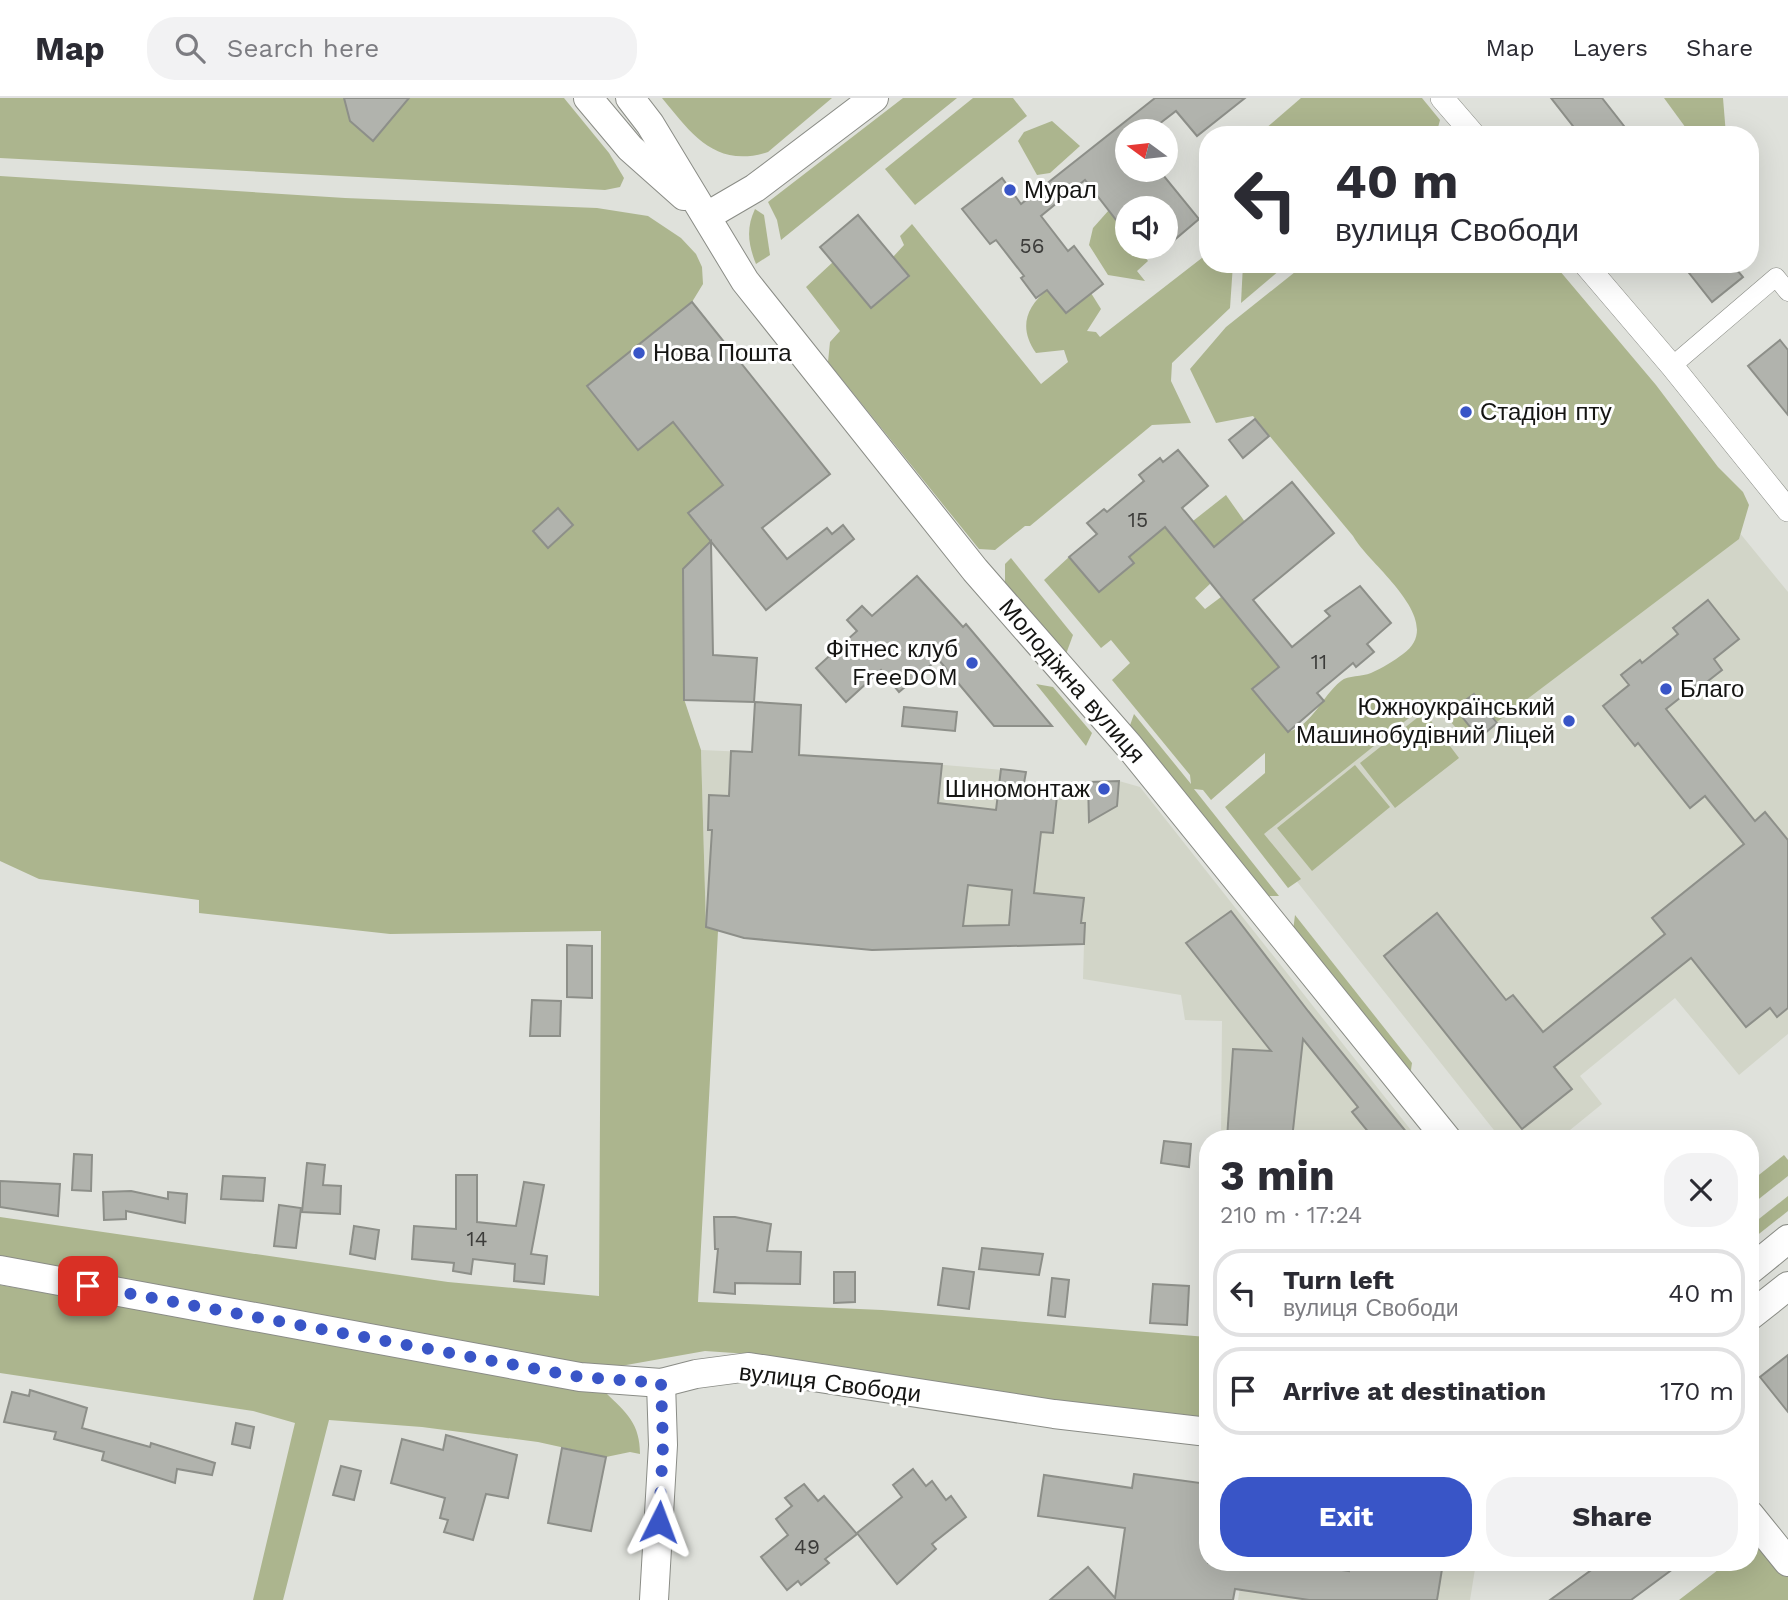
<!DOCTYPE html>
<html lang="en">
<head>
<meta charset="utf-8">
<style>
	:root { --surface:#fff; --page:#f2f2f3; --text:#2b2b33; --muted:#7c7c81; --line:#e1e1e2; --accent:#3955c7 }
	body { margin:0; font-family:"Work Sans",sans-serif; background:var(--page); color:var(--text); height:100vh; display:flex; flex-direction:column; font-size:26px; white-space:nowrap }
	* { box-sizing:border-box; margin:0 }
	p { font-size:23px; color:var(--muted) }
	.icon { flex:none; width:38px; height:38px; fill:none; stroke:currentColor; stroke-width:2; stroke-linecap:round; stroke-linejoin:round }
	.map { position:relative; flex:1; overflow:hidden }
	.drawer { position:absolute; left:1199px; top:1032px; width:560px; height:441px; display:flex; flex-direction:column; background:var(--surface); border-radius:28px; box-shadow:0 7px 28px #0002 }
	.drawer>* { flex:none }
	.top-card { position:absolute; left:1199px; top:28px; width:560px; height:147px; border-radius:28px; box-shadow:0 7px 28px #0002; background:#fff; color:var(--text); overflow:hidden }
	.needle { width:46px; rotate:285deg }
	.tools { position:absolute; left:1115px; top:21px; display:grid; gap:14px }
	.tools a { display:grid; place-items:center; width:63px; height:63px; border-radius:50%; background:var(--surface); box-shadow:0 7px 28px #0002; font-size:35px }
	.pin { position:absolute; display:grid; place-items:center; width:60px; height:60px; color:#fff; margin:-30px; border-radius:14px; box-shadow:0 4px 10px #0006 }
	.me { position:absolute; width:77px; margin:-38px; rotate:3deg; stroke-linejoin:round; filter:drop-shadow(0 0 5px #0008) }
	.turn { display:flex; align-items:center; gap:24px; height:147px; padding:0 21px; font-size:32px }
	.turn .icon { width:91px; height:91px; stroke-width:2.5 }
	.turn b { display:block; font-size:49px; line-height:60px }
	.round { display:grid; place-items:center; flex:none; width:74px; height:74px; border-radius:28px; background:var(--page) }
	.headline { display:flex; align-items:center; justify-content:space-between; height:119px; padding:0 21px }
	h1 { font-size:42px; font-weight:700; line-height:52px }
	.action { display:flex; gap:14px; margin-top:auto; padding:14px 21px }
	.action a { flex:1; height:80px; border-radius:28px; background:var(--accent); color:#fff; font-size:28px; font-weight:700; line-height:80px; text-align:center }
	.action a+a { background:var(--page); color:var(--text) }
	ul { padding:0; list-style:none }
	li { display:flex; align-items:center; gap:21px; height:88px; margin:0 14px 10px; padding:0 7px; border:4px solid var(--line); border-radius:28px }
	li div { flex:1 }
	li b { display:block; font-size:26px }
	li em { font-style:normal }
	header { display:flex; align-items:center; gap:42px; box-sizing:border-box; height:98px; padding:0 35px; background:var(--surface); border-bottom:2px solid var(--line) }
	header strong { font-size:33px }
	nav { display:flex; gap:38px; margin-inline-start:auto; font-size:24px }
	.search { width:490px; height:63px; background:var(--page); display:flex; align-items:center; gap:18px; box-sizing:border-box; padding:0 24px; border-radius:28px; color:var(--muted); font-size:26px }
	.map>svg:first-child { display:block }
	.built { fill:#d2d5c8 }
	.green { fill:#acb58e }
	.building { fill:#b1b3ad; stroke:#8d8f89; stroke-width:2; fill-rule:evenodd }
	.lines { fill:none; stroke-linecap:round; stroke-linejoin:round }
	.pedestrian-casing { stroke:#8a8c86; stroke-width:19 }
	.minor-casing { stroke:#8a8c86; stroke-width:24 }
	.tertiary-casing { stroke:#8a8c86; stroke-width:30 }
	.pedestrian { stroke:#fff; stroke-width:18 }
	.minor { stroke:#fff; stroke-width:23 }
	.tertiary { stroke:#fff; stroke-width:28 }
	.route { stroke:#3955c7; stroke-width:12; stroke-dasharray:0 21.6 }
	.poi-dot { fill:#3955c7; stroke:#fff; stroke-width:2.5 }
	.labels { text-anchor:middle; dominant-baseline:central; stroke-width:6; stroke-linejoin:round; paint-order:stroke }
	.number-label { font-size:21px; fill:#3c3c3a }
	.poi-label { font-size:24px; fill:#151513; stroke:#fff; text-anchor:start }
	.street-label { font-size:24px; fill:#151513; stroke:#fff }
</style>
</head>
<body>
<header>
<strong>Map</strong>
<div class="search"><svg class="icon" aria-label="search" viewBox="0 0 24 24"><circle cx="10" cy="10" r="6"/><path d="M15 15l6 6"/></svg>Search here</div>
<nav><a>Map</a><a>Layers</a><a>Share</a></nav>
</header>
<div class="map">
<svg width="1788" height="1502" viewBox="0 0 1788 1502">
	<rect width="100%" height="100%" fill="#dfe1db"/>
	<g class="built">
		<path d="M 1520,166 L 1788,494 L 1788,936 L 1739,977 L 1675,900 L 1580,978 L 1602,1006 L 1559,1041 L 1501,1041 L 1238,709 L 1461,537 Z"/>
		<path d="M 701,652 L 839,658 L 1026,674 L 1025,685 L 1088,692 L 1089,724 L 1117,708 L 1119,683 L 1140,689 L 1418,1041 L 1221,1041 L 1222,923 L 1185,922 L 1181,897 L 1083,881 L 1084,846 L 872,852 L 744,840 L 706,829 Z"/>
		<path d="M 1244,1465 L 1476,1465 L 1470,1502 L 1238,1502 Z"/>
	</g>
	<g class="green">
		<path d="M 0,0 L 564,0 L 609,55 L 624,80 L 620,89 L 605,92 L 0,60 Z"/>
		<path d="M 662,0 L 832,0 L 768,54 C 715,71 691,35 662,0 Z"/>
		<path d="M 903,0 L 957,0 L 781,142 L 777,122 L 768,104 Z"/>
		<path d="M 973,0 L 1013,0 L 1027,18 L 915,107 L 885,71 Z"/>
		<path d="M 1301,0 L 1422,0 L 1440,22 L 1436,37 L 1258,37 Z"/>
		<path d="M 1664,0 L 1723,0 L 1726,37 L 1691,37 Z"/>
		<path d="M 1052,23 L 1080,48 L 1050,75 L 1037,77 L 1018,43 L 1024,34 Z"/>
		<path d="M 0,78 L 345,100 L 597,110 L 648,118 L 681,140 L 696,156 L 702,169 L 703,186 L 692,204 L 587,288 L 638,352 L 673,324 L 723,387 L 689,415 L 711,443 L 683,472 L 684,601 L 701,652 L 706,829 L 718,833 L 698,1204 L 882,1212 L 1207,1239 L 1207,1321 L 1021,1305 L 749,1256 L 705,1253 L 615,1269 L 571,1267 L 0,1164 L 0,1119 L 448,1184 L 599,1198 L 601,833 L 390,836 L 199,815 L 199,802 L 39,781 L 0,763 Z"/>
		<path d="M 755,111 L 764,117 L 770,157 L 756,166 C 748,146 746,130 755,111 Z"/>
		<path d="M 1109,112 L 1127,136 L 1127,149 L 1137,149 L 1148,163 L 1137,173 L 1145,183 L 1108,177 L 1089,147 L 1093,130 Z"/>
		<path d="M 912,126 L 1041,286 L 1068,264 L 1064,252 L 1036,255 C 1019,231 1025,210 1047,192 L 1066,215 L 1091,195 L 1101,211 L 1087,233 L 1096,234 L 1100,239 L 1207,156 L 1208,166 L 1233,166 L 1230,210 L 1172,265 L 1171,283 L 1191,325 L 1152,327 L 1030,428 L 1025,428 L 995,452 L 979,451 L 828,264 L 830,244 L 840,233 L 806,189 L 833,164 L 871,210 L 909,179 L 893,159 L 904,147 L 900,138 Z"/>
		<path d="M 1243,166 L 1287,166 L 1241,205 Z"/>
		<path d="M 1305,166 L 1554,166 L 1656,287 L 1718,369 L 1743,394 L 1749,407 L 1739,441 L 1469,645 L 1432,602 L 1425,615 L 1459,660 L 1395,710 L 1360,665 L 1422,616 L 1409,620 L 1264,736 L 1301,781 L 1288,790 L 1225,709 L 1265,675 L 1265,655 L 1211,702 L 1203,692 L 1194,691 L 1279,798 L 1258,798 L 1128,633 L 1134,616 L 1191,686 L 1190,677 L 1112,582 L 1130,565 L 1111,542 L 1101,550 L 1044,482 L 1069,459 L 1099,494 L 1134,465 L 1127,456 L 1135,455 L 1165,429 L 1211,485 L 1195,500 L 1205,511 L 1221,499 L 1283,573 L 1253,591 L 1288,634 C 1314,626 1321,599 1341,583 C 1348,577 1362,579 1371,575 C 1382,570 1394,563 1403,556 C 1449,523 1368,466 1353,438 L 1253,318 L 1216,325 L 1190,271 L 1226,229 Z"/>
		<path d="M 1226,397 L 1245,424 L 1217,453 L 1193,423 Z"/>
		<path d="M 1011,460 L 1073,537 L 1066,556 L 1005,486 L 1005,466 Z"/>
		<path d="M 1036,586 L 1053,589 L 1092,635 L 1086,648 Z"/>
		<path d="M 1355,667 L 1390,709 L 1312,773 L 1277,730 Z"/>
		<path d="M 1295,817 L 1412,965 L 1409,985 L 1292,841 Z"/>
		<path d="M 1784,1057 L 1788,1062 L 1788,1078 L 1750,1108 L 1750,1084 Z"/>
		<path d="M 1788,1098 L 1788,1113 L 1750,1143 L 1750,1128 Z"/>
		<path d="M 0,1187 L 606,1295 C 627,1315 640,1326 640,1356 L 630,1354 L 606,1359 L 538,1344 L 422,1329 L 329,1322 L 283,1502 L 253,1502 L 295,1325 L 253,1313 L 0,1275 Z"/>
		<path d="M 1760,1440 L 1788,1478 L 1788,1502 L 1679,1502 L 1727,1465 L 1750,1465 L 1750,1447 Z"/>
	</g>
	<g class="building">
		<path d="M 344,0 L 409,0 L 373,43 L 350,23 Z"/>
		<path d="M 1155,0 L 1245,0 L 1197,38 L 1176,13 L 1150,33 L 1127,33 L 1127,72 L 1159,72 L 1199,121 L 1166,149 L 1166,110 L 1127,110 L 1127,136 L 1085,82 L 1041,118 L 1068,153 L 1074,148 L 1103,186 L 1066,215 L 1047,192 L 1036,200 L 1021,180 L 1024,178 L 996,142 L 990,146 L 962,111 L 1002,80 L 1021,106 Z"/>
		<path d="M 1551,0 L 1602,0 L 1631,37 L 1580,37 Z"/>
		<path d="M 858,117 L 909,178 L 871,210 L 820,149 Z"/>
		<path d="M 1682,166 L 1732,166 L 1743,179 L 1712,204 Z"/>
		<path d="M 692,204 L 830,376 L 762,430 L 787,461 L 827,430 L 832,436 L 843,427 L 854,441 L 766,512 L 688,415 L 723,387 L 673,324 L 638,352 L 587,288 Z"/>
		<path d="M 1780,242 L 1788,252 L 1788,317 L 1748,268 Z"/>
		<path d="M 1255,321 L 1269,338 L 1243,360 L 1229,342 Z"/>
		<path d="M 1178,352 L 1208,388 L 1182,410 L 1214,449 L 1292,384 L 1334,435 L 1253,502 L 1292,549 L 1330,518 L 1325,513 L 1360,488 L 1391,525 L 1367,546 L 1374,554 L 1356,569 L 1353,565 L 1317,595 L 1324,603 L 1288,634 L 1252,591 L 1279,569 L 1165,429 L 1129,459 L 1134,465 L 1099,494 L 1069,459 L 1097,436 L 1087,425 L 1104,411 L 1107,414 L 1144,383 L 1139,377 L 1160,360 L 1163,364 Z"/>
		<path d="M 558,410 L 573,427 L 548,450 L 533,433 Z"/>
		<path d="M 711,443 L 713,557 L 757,560 L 754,604 L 684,602 L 683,471 Z"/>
		<path d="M 917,478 L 963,529 L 966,526 L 1052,628 L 994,628 L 938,561 L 899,594 L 881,572 L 846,604 L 816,570 L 857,533 L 847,522 L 862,508 L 872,518 Z"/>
		<path d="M 1708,502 L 1739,541 L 1714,561 L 1722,572 L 1703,587 L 1700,584 L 1666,611 L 1755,723 L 1765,714 L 1788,742 L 1788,910 L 1777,919 L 1770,910 L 1746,929 L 1691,860 L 1554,969 L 1572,991 L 1522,1031 L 1384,858 L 1437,815 L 1506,902 L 1513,897 L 1543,934 L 1665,836 L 1652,820 L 1744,746 L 1705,698 L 1690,710 L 1638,645 L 1635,648 L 1603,608 L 1629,587 L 1621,577 L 1640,562 L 1642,565 L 1678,536 L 1673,530 Z"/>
		<path d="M 1474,596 L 1497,625 L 1479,640 L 1455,610 Z"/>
		<path d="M 755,604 L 801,607 L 799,657 L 942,666 L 938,705 L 996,712 L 1001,671 L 1026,674 L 1024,685 L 1058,689 L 1053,735 L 1041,734 L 1034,795 L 1084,800 L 1081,825 L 1085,825 L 1084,846 L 872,852 L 744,840 L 706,829 L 712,732 L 708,732 L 709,697 L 729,698 L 731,653 L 752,654 ZM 968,787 L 1012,792 L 1009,827 L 963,828 Z"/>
		<path d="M 904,609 L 957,614 L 955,633 L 902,628 Z"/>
		<path d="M 1119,683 L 1117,708 L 1089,724 L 1088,684 Z"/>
		<path d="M 1231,813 L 1308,913 L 1412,1041 L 1374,1041 L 1352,1014 L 1358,1009 L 1303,941 L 1292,1041 L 1227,1041 L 1233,951 L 1271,953 L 1186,845 Z"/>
		<path d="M 567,847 L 592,848 L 592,900 L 567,899 Z"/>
		<path d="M 532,902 L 561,903 L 560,938 L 530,938 Z"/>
		<path d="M 1164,1043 L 1191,1046 L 1189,1069 L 1161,1065 Z"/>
		<path d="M 74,1056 L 92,1057 L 91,1093 L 72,1092 Z"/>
		<path d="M 307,1065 L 325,1067 L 323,1087 L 341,1088 L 340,1116 L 302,1114 Z"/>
		<path d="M 456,1077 L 477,1077 L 477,1124 L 516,1128 L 524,1084 L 544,1087 L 531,1156 L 547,1158 L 544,1186 L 514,1183 L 515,1166 L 473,1161 L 471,1176 L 453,1173 L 454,1165 L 412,1161 L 414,1128 L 456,1131 Z"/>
		<path d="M 223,1078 L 265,1080 L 263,1103 L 221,1101 Z"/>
		<path d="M 0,1083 L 60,1086 L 58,1118 L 0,1109 Z"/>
		<path d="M 131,1093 L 168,1101 L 168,1094 L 187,1096 L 185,1125 L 126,1113 L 126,1121 L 104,1122 L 103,1094 Z"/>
		<path d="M 279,1107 L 301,1110 L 296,1150 L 274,1148 Z"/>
		<path d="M 714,1119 L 735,1119 L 771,1126 L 767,1153 L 801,1154 L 800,1186 L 735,1185 L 735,1196 L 714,1194 L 718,1151 L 715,1151 Z"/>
		<path d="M 354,1128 L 379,1132 L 375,1161 L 350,1156 Z"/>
		<path d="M 982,1150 L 1043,1156 L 1039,1177 L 979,1171 Z"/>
		<path d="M 943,1170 L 974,1174 L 969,1211 L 938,1207 Z"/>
		<path d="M 834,1174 L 855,1174 L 855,1204 L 834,1205 Z"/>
		<path d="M 1052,1180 L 1069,1182 L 1065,1219 L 1048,1217 Z"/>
		<path d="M 1153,1186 L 1189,1188 L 1187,1227 L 1150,1225 Z"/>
		<path d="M 1788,1257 L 1788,1314 L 1760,1279 Z"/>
		<path d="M 30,1292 L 87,1310 L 82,1330 L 150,1349 L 151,1345 L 215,1365 L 212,1377 L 177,1371 L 175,1385 L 102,1362 L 104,1354 L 54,1341 L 56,1334 L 4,1324 L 12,1294 L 29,1298 Z"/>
		<path d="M 236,1325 L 254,1329 L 250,1350 L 232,1346 Z"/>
		<path d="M 446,1337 L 517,1357 L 508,1400 L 486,1396 L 473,1442 L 444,1434 L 448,1422 L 440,1420 L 445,1400 L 391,1385 L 402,1341 L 443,1352 Z"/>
		<path d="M 562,1350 L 606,1359 L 591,1433 L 548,1425 Z"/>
		<path d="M 341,1368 L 361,1373 L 354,1402 L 333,1397 Z"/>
		<path d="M 913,1371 L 926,1388 L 932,1383 L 946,1402 L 951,1398 L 966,1419 L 932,1446 L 936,1451 L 897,1486 L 857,1435 L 902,1399 L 893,1387 Z"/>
		<path d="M 1134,1376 L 1208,1386 L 1208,1465 L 1296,1465 L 1349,1473 L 1350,1465 L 1443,1465 L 1437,1502 L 1309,1502 L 1235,1491 L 1233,1502 L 1050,1502 L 1088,1469 L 1115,1500 L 1125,1430 L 1038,1418 L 1044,1377 L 1132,1390 Z"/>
		<path d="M 804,1386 L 818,1403 L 824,1398 L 857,1436 L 825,1461 L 829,1465 L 801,1487 L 798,1483 L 787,1492 L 761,1459 L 788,1437 L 776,1421 L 792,1408 L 785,1400 Z"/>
		<path d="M 1601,1465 L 1681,1465 L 1631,1502 L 1550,1502 Z"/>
	</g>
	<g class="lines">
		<defs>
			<path id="pedestrian" d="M 1672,268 L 1776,179 L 1788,194"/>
			<g id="minor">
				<path d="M 1442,0 L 1474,37"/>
				<path d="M 1585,166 L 1672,268 L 1788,412"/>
			</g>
			<g id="tertiary">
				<path d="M 588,0 L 630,50 L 684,98"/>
				<path d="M 630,0 L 650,26 L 745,183 L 975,472 L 1129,648 L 1447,1041"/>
				<path d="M 707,118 L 755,90 L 874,0"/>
				<path d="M 0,1172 L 580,1279 L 661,1285 L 696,1276 L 749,1269 L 1054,1316 L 1208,1334"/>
				<path d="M 1750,1172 L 1788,1141"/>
				<path d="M 1750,1218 L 1788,1188"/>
				<path d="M 1750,1417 L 1788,1464"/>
				<path d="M 654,1502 L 663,1347 L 661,1285"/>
			</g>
		</defs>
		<use href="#pedestrian" class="pedestrian-casing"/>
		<use href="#minor" class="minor-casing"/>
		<use href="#tertiary" class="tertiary-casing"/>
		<use href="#pedestrian" class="pedestrian"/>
		<use href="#minor" class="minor"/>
		<use href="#tertiary" class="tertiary"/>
	</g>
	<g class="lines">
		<path class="route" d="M 88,1188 L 580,1279 L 661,1285 L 663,1347 L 659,1424"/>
	</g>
	<g class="poi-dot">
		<circle cx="1010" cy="92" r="7"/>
		<circle cx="639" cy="255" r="7"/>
		<circle cx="1466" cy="314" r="7"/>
		<circle cx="972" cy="565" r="7"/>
		<circle cx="1666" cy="591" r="7"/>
		<circle cx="1569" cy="623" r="7"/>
		<circle cx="1104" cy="691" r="7"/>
	</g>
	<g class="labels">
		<g class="number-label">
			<text x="1032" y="147">56</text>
			<text x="1138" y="421">15</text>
			<text x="1319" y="563">11</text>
			<text x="477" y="1140">14</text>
			<text x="807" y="1448">49</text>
		</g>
		<g class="poi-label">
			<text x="1024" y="92">Мурал</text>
			<text x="653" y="255">Нова Пошта</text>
			<text x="1480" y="314">Стадіон пту</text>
			<text x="958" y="551" text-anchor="end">Фітнес клуб<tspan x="958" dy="28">FreeDOM</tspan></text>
			<text x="1680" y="591">Благо</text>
			<text x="1555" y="609" text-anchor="end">Южноукраїнський<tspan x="1555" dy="28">Машинобудівний Ліцей</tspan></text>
			<text x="1090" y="691" text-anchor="end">Шиномонтаж</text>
		</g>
		<g class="street-label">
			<text transform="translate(1072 583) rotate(49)">Молодіжна вулиця</text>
			<text transform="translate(830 1285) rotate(7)">вулиця Свободи</text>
		</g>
	</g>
</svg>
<div class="tools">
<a><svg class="needle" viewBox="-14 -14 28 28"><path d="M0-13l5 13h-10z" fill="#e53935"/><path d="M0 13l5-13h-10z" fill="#7c7c81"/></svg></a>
<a><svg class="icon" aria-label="sound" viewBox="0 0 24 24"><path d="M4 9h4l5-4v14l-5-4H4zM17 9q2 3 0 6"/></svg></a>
</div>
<div class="pin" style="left:88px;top:1188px;background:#d93025"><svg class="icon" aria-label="arrive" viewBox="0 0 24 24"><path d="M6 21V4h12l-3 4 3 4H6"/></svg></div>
<svg class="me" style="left:659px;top:1424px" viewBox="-20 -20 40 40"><path d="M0-17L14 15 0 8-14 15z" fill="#3955c7" stroke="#fff" stroke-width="4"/></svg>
<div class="top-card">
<div class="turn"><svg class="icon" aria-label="left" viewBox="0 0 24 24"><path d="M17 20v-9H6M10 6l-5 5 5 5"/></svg><div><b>40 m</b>вулиця Свободи</div></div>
</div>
<section class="drawer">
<div class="headline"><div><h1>3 min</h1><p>210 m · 17:24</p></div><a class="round"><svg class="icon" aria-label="close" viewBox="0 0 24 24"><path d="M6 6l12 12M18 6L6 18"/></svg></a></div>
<ul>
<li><svg class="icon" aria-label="left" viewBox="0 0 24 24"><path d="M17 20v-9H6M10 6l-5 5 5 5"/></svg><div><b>Turn left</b><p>вулиця Свободи</p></div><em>40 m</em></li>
<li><svg class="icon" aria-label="arrive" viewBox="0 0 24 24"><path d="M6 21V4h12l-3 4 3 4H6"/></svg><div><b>Arrive at destination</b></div><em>170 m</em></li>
</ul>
<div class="action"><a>Exit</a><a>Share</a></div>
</section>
</div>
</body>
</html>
